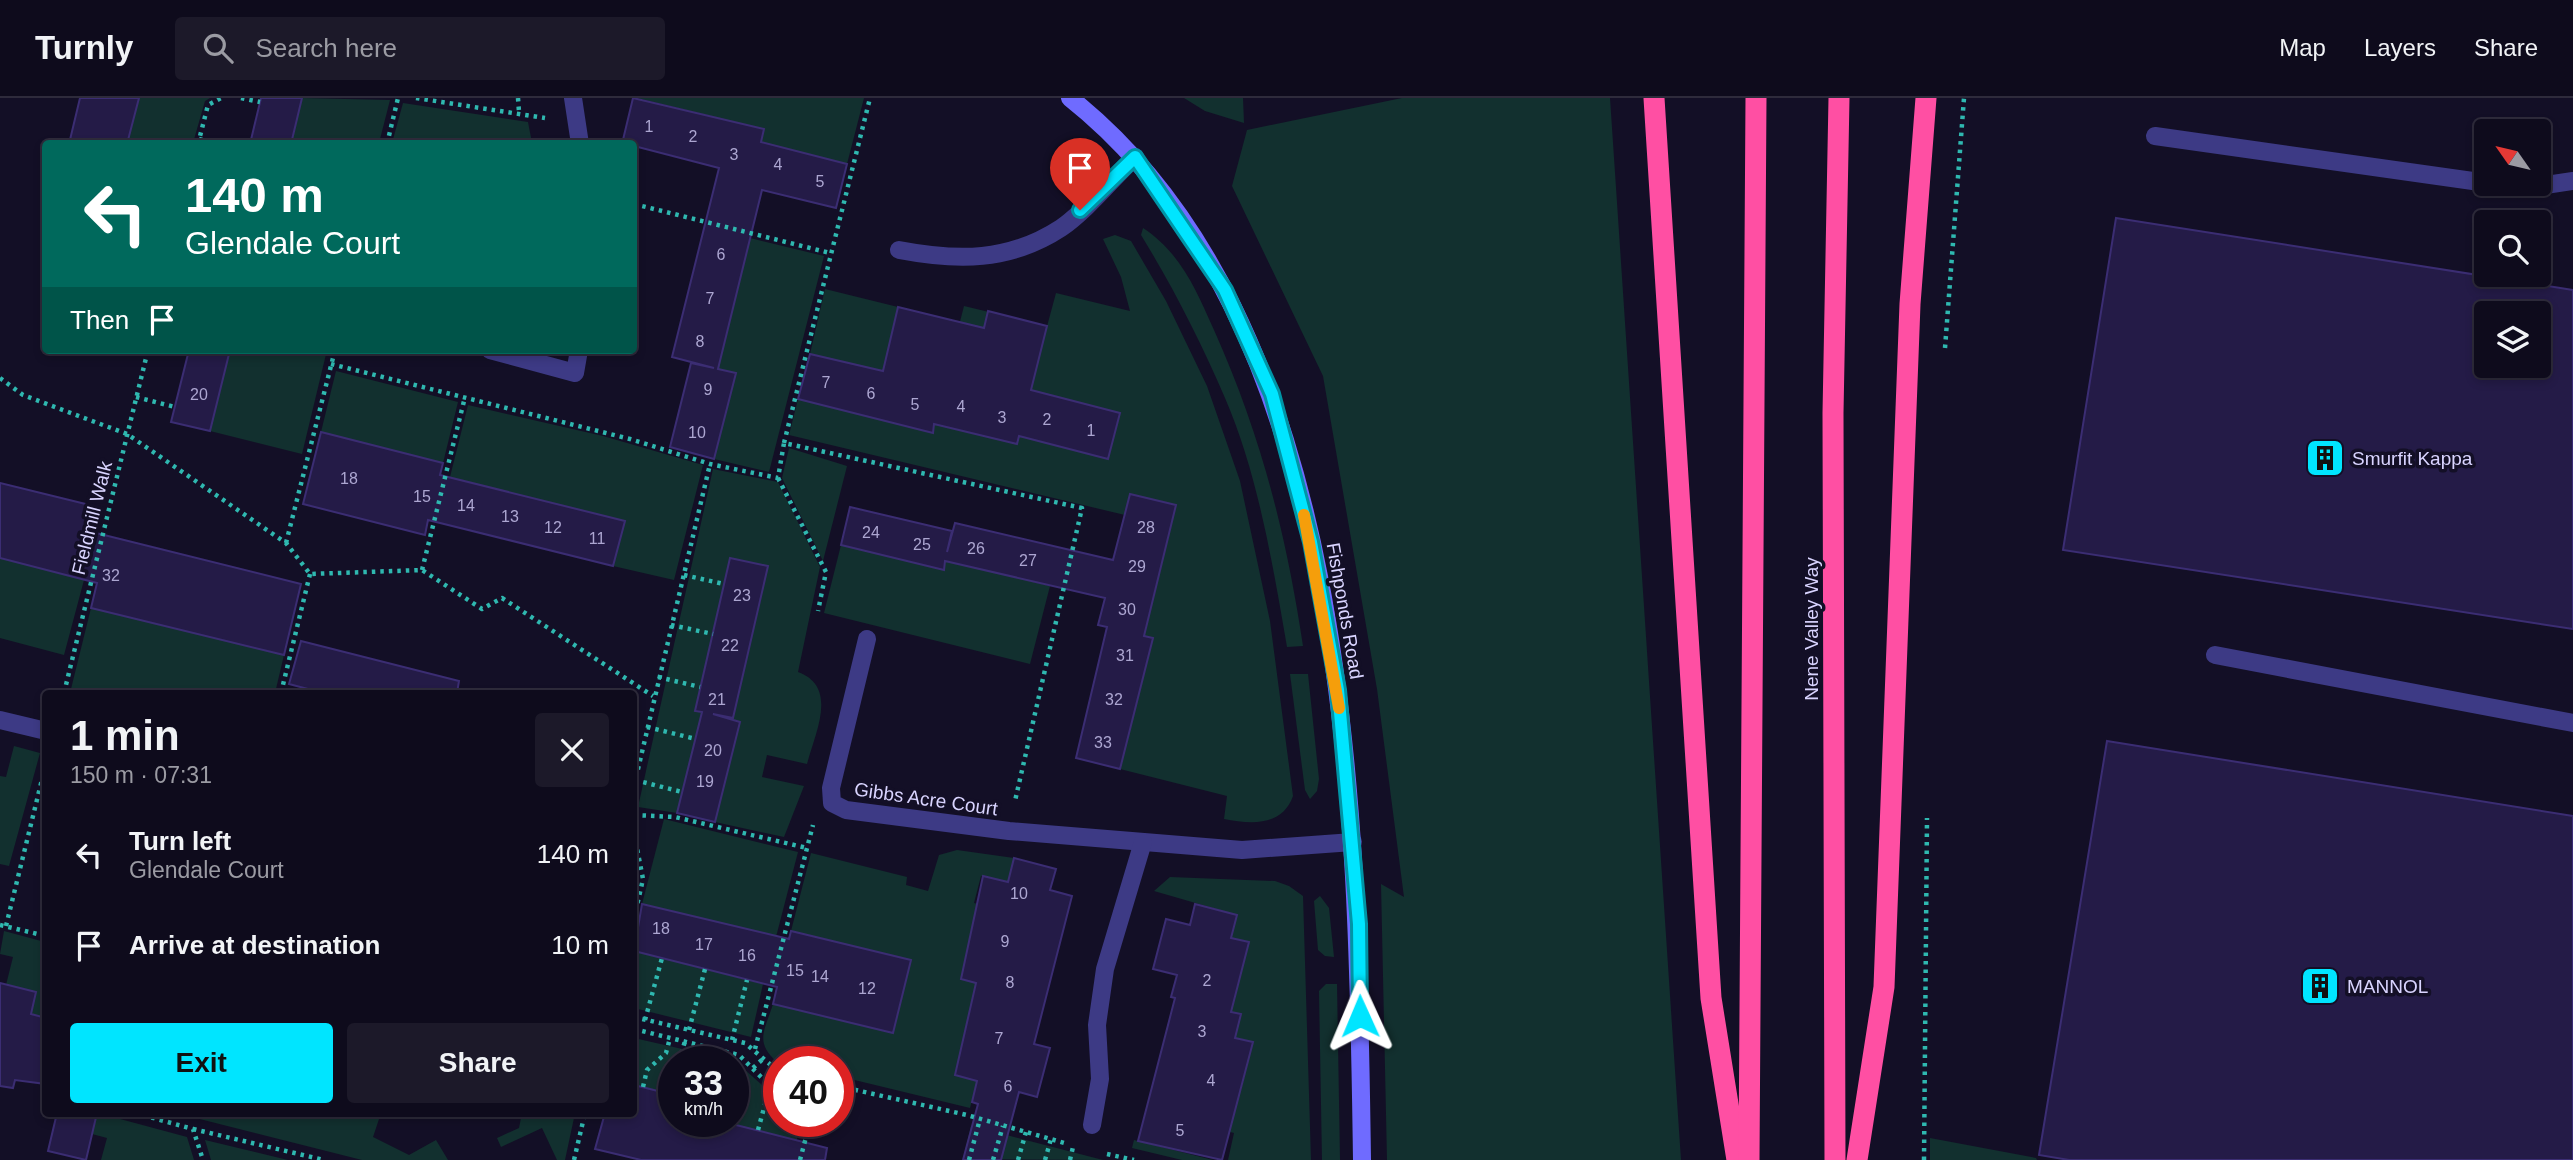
<!DOCTYPE html>
<html lang="en">
<head>
<meta charset="utf-8">
<style>
	:root { --surface:#0e0b1c; --page:#1c1929; --text:#f1f3f6; --muted:#9b9ba3; --line:#2e2b3b; --accent:#00e5ff }
	body { margin:0; font-family:Helvetica,sans-serif; background:var(--page); color:var(--text); height:100vh; display:flex; flex-direction:column; font-size:26px; white-space:nowrap }
	* { box-sizing:border-box; margin:0 }
	p { font-size:23px; color:var(--muted) }
	.icon { flex:none; width:38px; height:38px; fill:none; stroke:currentColor; stroke-width:2; stroke-linecap:round; stroke-linejoin:round }
	.map { position:relative; flex:1; overflow:hidden }
	.details { position:absolute; left:42px; top:592px; width:595px; height:427px; display:flex; flex-direction:column; background:var(--surface); border-radius:7px; box-shadow:0 4px 10px #0003,0 0 0 2px var(--line) }
	.details>* { flex:none }
	.banner { position:absolute; left:42px; top:42px; width:595px; height:214px; border-radius:7px; box-shadow:0 4px 10px #0003,0 0 0 2px var(--line); background:#00695c; color:#fff; overflow:hidden }
	.needle { width:46px; rotate:304deg }
	.fabs { position:absolute; left:2474px; top:21px; display:grid; gap:14px }
	.fabs a { display:grid; place-items:center; width:77px; height:77px; border-radius:7px; background:var(--surface); box-shadow:0 4px 10px #0003,0 0 0 2px var(--line); font-size:35px }
	.speed { position:absolute; left:658px; top:948px; display:flex; gap:14px; font-size:35px; font-weight:700; text-align:center }
	.speed>* { display:grid; place-content:center; width:91px; height:91px; border-radius:50%; background:var(--surface); box-shadow:0 4px 10px #0003,0 0 0 2px var(--line); line-height:1 }
	.speed small { font-size:18px; font-weight:400 }
	.speed .limit { border:10px solid #d22; background:#fff; color:#111 }
	.pin { position:absolute; display:grid; place-items:center; width:60px; height:60px; color:#fff; margin:-72px -30px; border-radius:50% 50% 50% 0; rotate:-45deg; box-shadow:0 0 7px #0007 }
	.pin .icon { rotate:45deg }
	.me { position:absolute; width:77px; margin:-38px; rotate:359deg; stroke-linejoin:round; filter:drop-shadow(0 0 5px #0008) }
	.turn { display:flex; align-items:center; gap:24px; height:147px; padding:0 28px; font-size:32px }
	.turn .icon { width:91px; height:91px; stroke-width:2.5 }
	.turn b { display:block; font-size:49px; line-height:60px }
	.then { display:flex; align-items:center; height:66px; padding:0 28px; background:#0003; gap:14px; font-size:26px }
	.round { display:grid; place-items:center; flex:none; width:74px; height:74px; border-radius:7px; background:var(--page) }
	.summary { display:flex; align-items:center; justify-content:space-between; height:119px; padding:0 28px }
	h1 { font-size:42px; font-weight:800; line-height:52px }
	.button { display:flex; gap:14px; margin-top:auto; padding:14px 28px }
	.button a { flex:1; height:80px; border-radius:7px; background:var(--accent); color:#111; font-size:28px; font-weight:800; line-height:80px; text-align:center }
	.button a+a { background:var(--page); color:var(--text) }
	ul { padding:0; list-style:none }
	li { display:flex; align-items:center; gap:21px; height:91px; padding:0 28px }
	li div { flex:1 }
	li b { display:block; font-size:26px }
	li em { font-style:normal }
	header { display:flex; align-items:center; gap:42px; box-sizing:border-box; height:98px; padding:0 35px; background:var(--surface); border-bottom:2px solid var(--line) }
	header strong { font-size:33px }
	nav { display:flex; gap:38px; margin-inline-start:auto; font-size:24px }
	.search { width:490px; height:63px; background:var(--page); display:flex; align-items:center; gap:18px; box-sizing:border-box; padding:0 24px; border-radius:7px; color:var(--muted); font-size:26px }
	.map>svg:first-child { display:block }
	.green { fill:#12302f }
	.building { fill:#241b47; stroke:#3b2d73; stroke-width:2; fill-rule:evenodd }
	.lines { fill:none; stroke-linecap:round; stroke-linejoin:round }
	.path { stroke:#2fb8b0; stroke-width:4.5; stroke-dasharray:3.5 5; stroke-linecap:butt }
	.lane { stroke:#3d3a85; stroke-width:18 }
	.street { stroke:#3d3a85; stroke-width:18 }
	.secondary { stroke:#6f6bff; stroke-width:18 }
	.highway { stroke:#ff4fa3; stroke-width:21 }
	.route-casing { stroke:#0095a6; stroke-width:18 }
	.route { stroke:#00e5ff; stroke-width:12 }
	.slow { stroke:#f59e0b; stroke-width:12 }
	.labels { text-anchor:middle; dominant-baseline:central; stroke-width:7; stroke-linejoin:round; paint-order:stroke }
	.number-label { font-size:16px; fill:#aca6d1 }
	.poi-label { font-size:19px; fill:#d9d4ff; stroke:#130f26; text-anchor:start }
	.street-label { font-size:19px; fill:#d9d4ff; stroke:#130f26 }
</style>
</head>
<body>
<header>
<strong>Turnly</strong>
<div class="search"><svg class="icon" aria-label="search" viewBox="0 0 24 24"><circle cx="10" cy="10" r="6"/><path d="M15 15l6 6"/></svg>Search here</div>
<nav><a>Map</a><a>Layers</a><a>Share</a></nav>
</header>
<div class="map">
<svg width="2573" height="1062" viewBox="0 0 2573 1062">
	<rect width="100%" height="100%" fill="#130f26"/>
	<g class="green">
		<path d="M 139,0 L 210,0 L 205,3 L 193,45 L 127,46 Z"/>
		<path d="M 302,0 L 390,2 L 379,45 L 291,46 Z"/>
		<path d="M 637,0 L 864,0 L 847,66 L 761,45 L 764,31 Z"/>
		<path d="M 1184,0 L 1243,0 L 1244,25 L 1205,13 Z"/>
		<path d="M 1402,0 L 1610,0 L 1681,1062 L 1387,1062 L 1381,786 L 1404,799 L 1377,591 L 1323,278 L 1232,88 L 1247,32 Z"/>
		<path d="M 403,5 L 528,24 L 532,45 L 392,45 Z"/>
		<path d="M 1143,130 C 1181,155 1196,192 1214,232 C 1261,337 1286,435 1303,548 L 1287,549 C 1273,468 1258,376 1225,300 C 1201,244 1173,189 1141,137 Z"/>
		<path d="M 1115,137 L 1131,143 L 1166,203 L 1207,288 L 1240,383 L 1270,523 L 1293,698 C 1282,729 1251,726 1224,721 L 1227,698 L 1120,671 L 1153,541 L 1144,538 L 1176,407 L 1130,396 L 1125,417 L 789,337 L 798,301 L 933,334 L 934,326 L 1016,346 L 1019,338 L 1108,361 L 1119,315 L 1031,292 L 944,289 L 810,256 L 825,191 L 898,209 L 891,240 L 952,255 L 964,208 L 1030,224 L 1023,255 L 1039,258 L 1056,195 L 1130,213 L 1121,179 L 1103,141 Z"/>
		<path d="M 750,140 L 824,158 L 769,374 L 714,361 L 736,275 L 718,271 Z"/>
		<path d="M 230,252 L 327,252 L 302,356 L 210,333 Z"/>
		<path d="M 336,273 L 458,304 L 443,365 L 321,334 Z"/>
		<path d="M 468,307 L 603,338 L 703,367 L 674,482 L 613,468 L 624,423 L 450,379 Z"/>
		<path d="M 789,350 L 847,368 L 823,463 L 782,380 Z"/>
		<path d="M 713,371 L 778,384 L 820,469 L 798,574 C 839,589 815,635 807,666 L 767,657 L 762,679 L 804,688 L 784,739 L 715,724 L 740,624 L 732,621 L 768,468 L 731,460 L 695,612 L 702,614 L 677,715 L 638,709 Z"/>
		<path d="M 841,447 L 944,471 L 946,462 L 1050,488 L 1030,566 L 824,515 Z"/>
		<path d="M 0,460 L 84,482 L 64,557 L 0,540 Z"/>
		<path d="M 91,510 L 284,557 L 275,595 L 70,595 Z"/>
		<path d="M 1290,576 L 1308,576 L 1319,681 L 1317,693 L 1310,701 L 1305,692 Z"/>
		<path d="M 14,648 L 40,655 L 9,768 L 0,766 L 0,678 L 6,679 Z"/>
		<path d="M 664,721 L 798,754 L 776,839 L 642,806 Z"/>
		<path d="M 957,752 L 1014,760 L 1008,784 L 981,778 L 974,805 L 1004,813 L 973,830 L 961,880 L 984,886 L 967,927 L 955,977 L 977,983 L 970,1010 L 838,978 L 838,964 L 777,964 C 754,944 765,932 773,906 L 892,935 L 910,862 L 791,833 L 811,755 L 907,779 L 906,787 L 928,793 L 939,757 Z"/>
		<path d="M 1170,779 L 1275,783 L 1289,788 L 1303,798 L 1311,1062 L 1228,1062 L 1234,1035 L 1211,1029 L 1241,992 L 1253,944 L 1235,940 L 1241,916 L 1212,909 L 1236,892 L 1249,845 L 1231,840 L 1237,817 L 1154,793 Z"/>
		<path d="M 1320,798 L 1329,810 L 1334,859 L 1325,858 L 1318,852 L 1314,803 Z"/>
		<path d="M 4,833 L 45,844 L 45,920 L 31,916 L 36,894 L 6,887 L 13,859 L 0,856 Z"/>
		<path d="M 634,853 L 763,886 L 751,939 L 634,910 Z"/>
		<path d="M 1326,886 L 1337,886 L 1340,1062 L 1322,1062 L 1319,893 Z"/>
		<path d="M 634,940 L 735,963 L 779,1002 L 779,1024 L 801,1024 L 792,1062 L 779,1038 L 736,1027 L 739,1013 L 733,1012 L 733,964 L 674,964 L 674,997 L 639,988 L 634,987 Z"/>
		<path d="M 97,1015 L 109,1015 L 109,1018 L 187,1039 L 194,1062 L 101,1062 L 107,1040 L 92,1036 Z"/>
		<path d="M 176,1015 L 381,1015 L 373,1039 L 409,1057 L 436,1042 L 448,1062 L 362,1062 Z"/>
		<path d="M 522,1015 L 552,1015 L 574,1020 L 565,1062 L 557,1062 L 542,1030 L 501,1049 L 497,1040 L 519,1030 Z"/>
		<path d="M 971,1028 L 1103,1062 L 963,1061 Z"/>
		<path d="M 1930,1040 L 2036,1060 L 2037,1062 L 1930,1062 Z"/>
		<path d="M 205,1042 L 288,1062 L 211,1062 Z"/>
		<path d="M 1134,1042 L 1213,1062 L 1182,1062 L 1132,1050 Z"/>
	</g>
	<g class="building">
		<path d="M 80,0 L 139,0 L 127,46 L 69,46 Z"/>
		<path d="M 261,0 L 302,0 L 291,46 L 250,46 Z"/>
		<path d="M 633,0 L 764,31 L 761,44 L 847,66 L 836,110 L 762,92 L 718,271 L 736,275 L 714,361 L 670,349 L 691,265 L 714,270 L 672,259 L 719,70 L 634,48 L 634,46 L 622,46 Z"/>
		<path d="M 2116,120 L 2573,192 L 2573,531 L 2063,452 ZM 2487,215 L 2539,215 L 2539,268 L 2487,268 Z"/>
		<path d="M 898,209 L 984,230 L 988,213 L 1047,228 L 1031,292 L 1120,315 L 1108,361 L 1019,338 L 1017,346 L 934,326 L 933,335 L 798,301 L 810,256 L 883,273 Z"/>
		<path d="M 189,252 L 230,252 L 210,333 L 171,324 Z"/>
		<path d="M 321,334 L 443,365 L 440,377 L 625,423 L 613,468 L 428,422 L 425,437 L 303,406 Z"/>
		<path d="M 0,385 L 102,410 L 96,435 L 301,486 L 284,557 L 91,510 L 97,485 L 0,460 Z"/>
		<path d="M 1130,396 L 1176,407 L 1144,538 L 1153,540 L 1120,671 L 1076,660 L 1107,529 L 1098,527 L 1105,500 L 945,463 L 944,472 L 841,447 L 850,409 L 952,433 L 947,454 L 955,425 L 1113,462 Z"/>
		<path d="M 730,460 L 768,468 L 733,620 L 713,616 L 740,624 L 715,724 L 677,715 L 702,614 L 695,613 Z"/>
		<path d="M 301,543 L 459,583 L 457,595 L 323,595 L 289,586 Z"/>
		<path d="M 2107,643 L 2573,718 L 2573,1062 L 2069,1062 L 2039,1057 Z"/>
		<path d="M 1014,760 L 1056,771 L 1050,792 L 1072,798 L 1034,946 L 1050,950 L 1037,999 L 1019,994 L 1001,1062 L 963,1062 L 978,1006 L 972,1004 L 977,983 L 955,977 L 976,885 L 961,881 L 983,778 L 1008,784 Z"/>
		<path d="M 642,806 L 789,841 L 791,833 L 911,862 L 893,935 L 773,906 L 777,889 L 634,853 Z"/>
		<path d="M 1195,806 L 1237,817 L 1231,840 L 1249,844 L 1231,914 L 1241,916 L 1235,940 L 1253,944 L 1222,1062 L 1138,1043 L 1175,900 L 1171,899 L 1177,877 L 1153,871 L 1166,821 L 1190,827 Z"/>
		<path d="M 0,885 L 36,894 L 31,916 L 46,920 L 46,986 L 15,982 L 13,990 L 0,988 Z"/>
		<path d="M 634,987 L 674,997 L 674,1024 L 733,1024 L 733,1012 L 740,1013 L 736,1027 L 827,1050 L 825,1062 L 641,1062 L 595,1051 L 605,1015 L 634,1015 Z"/>
		<path d="M 57,1015 L 97,1015 L 86,1062 L 48,1053 Z"/>
	</g>
	<g class="lines">
		<g class="path">
			<path d="M 241,0 L 260,4"/>
			<path d="M 416,0 L 545,20"/>
			<path d="M 518,0 L 519,14"/>
			<path d="M 199,41 L 217,46"/>
			<path d="M 198,46 L 208,7 L 221,0"/>
			<path d="M 387,46 L 398,0"/>
			<path d="M 634,106 L 830,155"/>
			<path d="M 1945,250 L 1964,0"/>
			<path d="M 174,252 L 188,255"/>
			<path d="M 331,266 L 630,341 L 710,366 L 778,380 L 784,345 L 1082,410 L 1015,703"/>
			<path d="M 0,280 L 23,297 L 127,336 L 286,445 L 310,476 L 422,472 L 482,511 L 502,500 L 653,598"/>
			<path d="M 136,299 L 175,309"/>
			<path d="M 784,345 L 870,0"/>
			<path d="M 778,380 L 826,474 L 818,513"/>
			<path d="M 286,445 L 335,252"/>
			<path d="M 422,472 L 465,299"/>
			<path d="M 684,477 L 724,486"/>
			<path d="M 671,527 L 713,536"/>
			<path d="M 658,579 L 700,589"/>
			<path d="M 64,595 L 148,252"/>
			<path d="M 281,595 L 310,476"/>
			<path d="M 647,629 L 696,641"/>
			<path d="M 635,682 L 682,694"/>
			<path d="M 634,688 L 710,366"/>
			<path d="M 634,717 L 675,719 L 807,750"/>
			<path d="M 634,735 L 643,781 L 634,821"/>
			<path d="M 0,827 L 46,838"/>
			<path d="M 6,828 L 46,665"/>
			<path d="M 634,919 L 745,945 L 779,974"/>
			<path d="M 645,922 L 662,860"/>
			<path d="M 634,931 L 739,957 L 770,988 L 779,989"/>
			<path d="M 689,932 L 705,871"/>
			<path d="M 732,942 L 747,882"/>
			<path d="M 755,951 L 813,727"/>
			<path d="M 679,964 L 685,943"/>
			<path d="M 705,964 L 709,949"/>
			<path d="M 753,970 L 764,960"/>
			<path d="M 838,988 L 967,1017 L 1068,1046"/>
			<path d="M 643,989 L 647,972 L 666,955 L 670,940"/>
			<path d="M 670,996 L 674,983"/>
			<path d="M 135,1015 L 193,1031 L 203,1062"/>
			<path d="M 193,1031 L 324,1062"/>
			<path d="M 758,1032 L 770,988"/>
			<path d="M 1107,1056 L 1134,1062"/>
			<path d="M 574,1062 L 585,1015"/>
			<path d="M 800,1062 L 810,1024"/>
			<path d="M 969,1062 L 980,1021"/>
			<path d="M 993,1062 L 1003,1028"/>
			<path d="M 1018,1062 L 1026,1034"/>
			<path d="M 1045,1062 L 1051,1041"/>
			<path d="M 1070,1062 L 1073,1049"/>
			<path d="M 1924,1062 L 1927,720"/>
		</g>
		<g class="lane">
			<path d="M 2155,38 L 2487,85"/>
			<path d="M 2493,86 L 2526,90 L 2573,83"/>
			<path d="M 2215,557 L 2573,625"/>
		</g>
		<g class="street">
			<path d="M 573,0 L 580,46"/>
			<path d="M 899,152 C 957,163 1009,164 1061,130 C 1086,113 1113,80 1135,59"/>
			<path d="M 490,252 L 575,275 L 579,252"/>
			<path d="M 867,541 L 831,690 L 832,705 L 846,712 L 1009,733 L 1242,752 L 1353,744"/>
			<path d="M 0,622 L 46,633"/>
			<path d="M 1092,1027 L 1100,981 L 1097,927 L 1105,871 L 1143,744"/>
		</g>
		<path class="secondary" d="M 1070,0 C 1356,227 1357,728 1362,1062"/>
		<g class="highway">
			<path d="M 1654,0 L 1711,900 L 1737,1062"/>
			<path d="M 1749,1062 L 1756,0"/>
			<path d="M 1835,1062 L 1833,315 L 1839,0"/>
			<path d="M 1857,1062 L 1884,889 L 1910,206 L 1926,0"/>
		</g>
	</g>
	<g class="lines">
		<defs>
			<path id="route" d="M 1080,112 L 1135,59 L 1225,192 L 1272,296 L 1311,444 L 1338,592 L 1359,826 L 1360,918"/>
		</defs>
		<use href="#route" class="route-casing"/>
		<use href="#route" class="route"/>
		<path class="slow" d="M 1304,417 L 1339,610"/>
	</g>
	<defs>
		<symbol id="building-square" viewBox="-11 -11 22 22"><rect x="-9" y="-9" width="18" height="18" rx="4" fill="#00e5ff" stroke="#130f26"/><path d="M-4-6H4V6H1V3H-1V6H-4ZM-2.5-4.3h1.7v1.8h-1.7ZM.8-4.3h1.7v1.8H.8ZM-2.5-1h1.7V.8h-1.7ZM.8-1h1.7V.8H.8Z" fill="#111"/></symbol>
	</defs>
	<g fill-rule="evenodd">
		<use href="#building-square" x="2303" y="338" width="44" height="44"/>
		<use href="#building-square" x="2298" y="866" width="44" height="44"/>
	</g>
	<g class="labels">
		<g class="number-label">
			<text x="649" y="28">1</text>
			<text x="693" y="38">2</text>
			<text x="734" y="56">3</text>
			<text x="778" y="66">4</text>
			<text x="820" y="83">5</text>
			<text x="721" y="156">6</text>
			<text x="710" y="200">7</text>
			<text x="700" y="243">8</text>
			<text x="826" y="284">7</text>
			<text x="708" y="291">9</text>
			<text x="871" y="295">6</text>
			<text x="199" y="296">20</text>
			<text x="915" y="306">5</text>
			<text x="961" y="308">4</text>
			<text x="1002" y="319">3</text>
			<text x="1047" y="321">2</text>
			<text x="1091" y="332">1</text>
			<text x="697" y="334">10</text>
			<text x="349" y="380">18</text>
			<text x="422" y="398">15</text>
			<text x="466" y="407">14</text>
			<text x="510" y="418">13</text>
			<text x="553" y="429">12</text>
			<text x="1146" y="429">28</text>
			<text x="871" y="434">24</text>
			<text x="597" y="440">11</text>
			<text x="922" y="446">25</text>
			<text x="976" y="450">26</text>
			<text x="1028" y="462">27</text>
			<text x="1137" y="468">29</text>
			<text x="111" y="477">32</text>
			<text x="742" y="497">23</text>
			<text x="1127" y="511">30</text>
			<text x="730" y="547">22</text>
			<text x="1125" y="557">31</text>
			<text x="717" y="601">21</text>
			<text x="1114" y="601">32</text>
			<text x="1103" y="644">33</text>
			<text x="713" y="652">20</text>
			<text x="705" y="683">19</text>
			<text x="1019" y="795">10</text>
			<text x="661" y="830">18</text>
			<text x="1005" y="843">9</text>
			<text x="704" y="846">17</text>
			<text x="747" y="857">16</text>
			<text x="795" y="872">15</text>
			<text x="820" y="878">14</text>
			<text x="1207" y="882">2</text>
			<text x="1010" y="884">8</text>
			<text x="867" y="890">12</text>
			<text x="1202" y="933">3</text>
			<text x="999" y="940">7</text>
			<text x="1211" y="982">4</text>
			<text x="1008" y="988">6</text>
			<text x="1180" y="1032">5</text>
		</g>
		<g class="poi-label">
			<text x="2352" y="360">Smurfit Kappa</text>
			<text x="2347" y="888">MANNOL</text>
		</g>
		<g class="street-label">
			<text transform="translate(92 420) rotate(-76)">Fieldmill Walk</text>
			<text transform="translate(1345 513) rotate(80)">Fishponds Road</text>
			<text transform="translate(1811 531) rotate(-90)">Nene Valley Way</text>
			<text transform="translate(926 701) rotate(8)">Gibbs Acre Court</text>
		</g>
	</g>
</svg>
<div class="fabs">
<a><svg class="needle" viewBox="-14 -14 28 28"><path d="M0-13l5 13h-10z" fill="#e53935"/><path d="M0 13l5-13h-10z" fill="#9b9ba3"/></svg></a>
<a><svg class="icon" aria-label="search" viewBox="0 0 24 24"><circle cx="10" cy="10" r="6"/><path d="M15 15l6 6"/></svg></a>
<a><svg class="icon" aria-label="layers" viewBox="0 0 24 24"><path d="M12 4l9 5-9 5-9-5zM3 14l9 5 9-5"/></svg></a>
</div>
<div class="speed"><div>33<small>km/h</small></div><div class="limit">40</div></div>
<div class="pin" style="left:1080px;top:112px;background:#d93025"><svg class="icon" aria-label="arrive" viewBox="0 0 24 24"><path d="M6 21V4h12l-3 4 3 4H6"/></svg></div>
<svg class="me" style="left:1360px;top:918px" viewBox="-20 -20 40 40"><path d="M0-17L14 15 0 8-14 15z" fill="#00e5ff" stroke="#fff" stroke-width="4"/></svg>
<div class="banner">
<div class="turn"><svg class="icon" aria-label="left" viewBox="0 0 24 24"><path d="M17 20v-9H6M10 6l-5 5 5 5"/></svg><div><b>140 m</b>Glendale Court</div></div>
<div class="then">Then<svg class="icon" aria-label="arrive" viewBox="0 0 24 24"><path d="M6 21V4h12l-3 4 3 4H6"/></svg></div>
</div>
<section class="details">
<div class="summary"><div><h1>1 min</h1><p>150 m · 07:31</p></div><a class="round"><svg class="icon" aria-label="close" viewBox="0 0 24 24"><path d="M6 6l12 12M18 6L6 18"/></svg></a></div>
<ul>
<li><svg class="icon" aria-label="left" viewBox="0 0 24 24"><path d="M17 20v-9H6M10 6l-5 5 5 5"/></svg><div><b>Turn left</b><p>Glendale Court</p></div><em>140 m</em></li>
<li><svg class="icon" aria-label="arrive" viewBox="0 0 24 24"><path d="M6 21V4h12l-3 4 3 4H6"/></svg><div><b>Arrive at destination</b></div><em>10 m</em></li>
</ul>
<div class="button"><a>Exit</a><a>Share</a></div>
</section>
</div>
</body>
</html>
